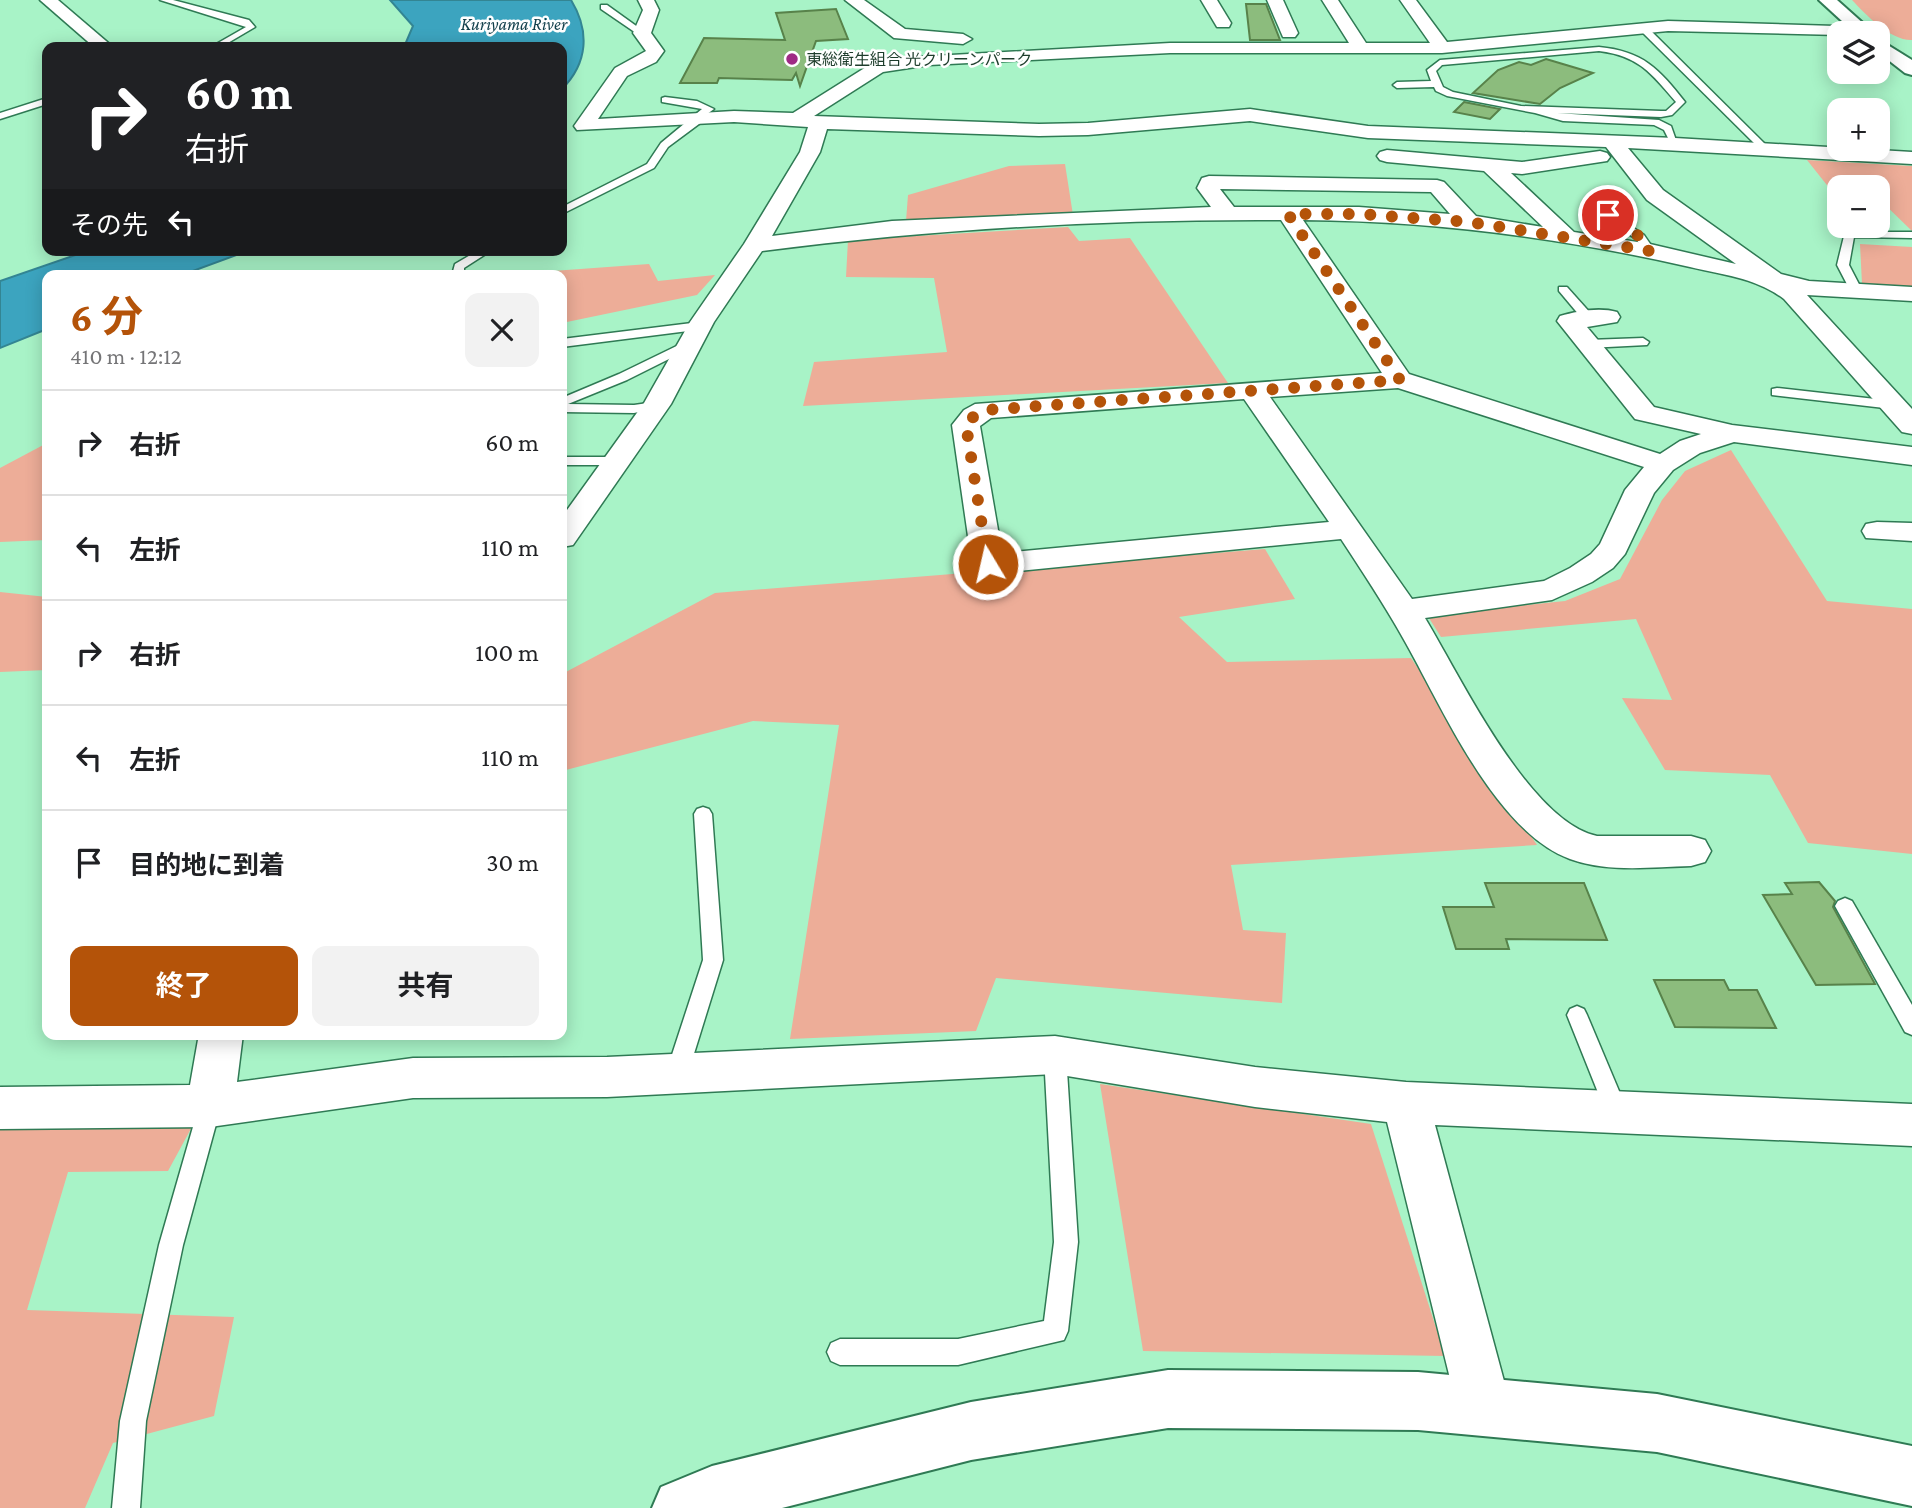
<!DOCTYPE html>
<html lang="ja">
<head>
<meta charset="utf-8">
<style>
	:root { --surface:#fff; --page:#f2f2f2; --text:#202124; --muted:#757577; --line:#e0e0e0; --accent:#b45309 }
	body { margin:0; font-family:"Crimson Pro","Noto Sans JP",serif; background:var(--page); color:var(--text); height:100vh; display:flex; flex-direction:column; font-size:26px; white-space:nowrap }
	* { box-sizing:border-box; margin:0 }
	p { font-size:23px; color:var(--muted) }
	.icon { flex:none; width:38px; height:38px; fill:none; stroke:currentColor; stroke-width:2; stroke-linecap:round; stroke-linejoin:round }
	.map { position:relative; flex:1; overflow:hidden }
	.drawer { position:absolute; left:42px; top:270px; width:525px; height:770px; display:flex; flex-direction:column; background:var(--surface); border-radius:14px; box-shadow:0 4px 18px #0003 }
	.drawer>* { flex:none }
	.hud { position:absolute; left:42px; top:42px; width:525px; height:214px; border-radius:14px; box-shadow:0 4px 18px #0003; background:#202124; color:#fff; overflow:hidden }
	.fabs { position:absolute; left:1827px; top:21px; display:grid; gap:14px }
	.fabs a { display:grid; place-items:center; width:63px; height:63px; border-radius:14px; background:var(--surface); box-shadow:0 4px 18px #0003; font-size:35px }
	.pin { position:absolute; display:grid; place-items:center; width:60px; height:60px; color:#fff; margin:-30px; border:4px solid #fff; border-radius:50%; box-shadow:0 2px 7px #0007 }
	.me { position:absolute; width:77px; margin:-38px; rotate:351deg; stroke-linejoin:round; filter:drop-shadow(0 0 5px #0008) }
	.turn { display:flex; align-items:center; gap:24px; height:147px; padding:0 28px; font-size:32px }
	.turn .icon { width:91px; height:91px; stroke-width:2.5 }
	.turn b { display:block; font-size:49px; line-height:60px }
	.then { display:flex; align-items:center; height:66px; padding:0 28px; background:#0003; gap:14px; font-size:26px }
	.round { display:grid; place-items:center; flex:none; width:74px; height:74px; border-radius:14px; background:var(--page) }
	.headline { display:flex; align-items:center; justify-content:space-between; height:119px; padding:0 28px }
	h1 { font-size:42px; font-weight:700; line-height:52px; color:var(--accent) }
	.button { display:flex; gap:14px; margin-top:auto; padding:14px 28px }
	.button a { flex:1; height:80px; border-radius:14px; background:var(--accent); color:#fff; font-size:28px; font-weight:700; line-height:80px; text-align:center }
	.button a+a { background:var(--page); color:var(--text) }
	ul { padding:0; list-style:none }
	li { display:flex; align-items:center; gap:21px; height:105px; padding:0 28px; border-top:2px solid var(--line) }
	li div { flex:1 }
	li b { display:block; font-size:26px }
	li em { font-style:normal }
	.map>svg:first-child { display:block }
	.green { fill:#edad98 }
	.water { fill:#3ca4bf; stroke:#338593; stroke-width:2 }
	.building { fill:#8cbc7d; stroke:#58824a; stroke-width:2 }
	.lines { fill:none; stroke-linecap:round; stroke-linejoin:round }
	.lane-casing { stroke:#2f7a54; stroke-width:3 }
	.street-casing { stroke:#2f7a54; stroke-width:3 }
	.secondary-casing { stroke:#2f7a54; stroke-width:4 }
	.lane { fill:#fff; fill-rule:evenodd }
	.street { fill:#fff; fill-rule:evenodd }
	.secondary { fill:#fff; fill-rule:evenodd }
	.route { stroke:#b45309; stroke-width:12; stroke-dasharray:0 21.6 }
	.poi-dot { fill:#9f2a85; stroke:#fff; stroke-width:2.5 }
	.labels { text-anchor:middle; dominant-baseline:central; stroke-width:5; stroke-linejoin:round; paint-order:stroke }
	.far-poi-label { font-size:16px; fill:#1e3d2c; stroke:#fff; text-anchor:start }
	.far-water-label { font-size:18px; font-style:italic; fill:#103e4a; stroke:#fff }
</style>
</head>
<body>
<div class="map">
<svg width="1912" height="1508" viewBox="0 0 1912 1508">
	<rect width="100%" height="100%" fill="#a8f3c7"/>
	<g class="green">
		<path d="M 1852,0 L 1912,0 L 1912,40 C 1891,41 1866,15 1852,0 Z"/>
		<path d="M 1807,160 L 1912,166 L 1912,231 L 1878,198 L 1878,187 L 1839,187 L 1839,195 L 1834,194 Z"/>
		<path d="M 1065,164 L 1073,215 L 906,221 L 908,195 L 1009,166 Z"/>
		<path d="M 1068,227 L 1079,241 L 1130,238 L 1228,383 L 803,406 L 814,362 L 947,352 L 934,278 L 846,277 L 848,240 Z"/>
		<path d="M 1860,244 L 1912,247 L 1912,289 L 1862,284 Z"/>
		<path d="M 649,264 L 658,281 L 715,275 L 697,295 L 562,323 L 562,275 L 499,275 Z"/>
		<path d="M 47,443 L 47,540 L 0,542 L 0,468 Z"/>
		<path d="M 1731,450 L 1827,601 L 1912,609 L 1912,854 L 1808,843 L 1770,775 L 1665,770 L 1622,698 L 1672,700 L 1636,619 L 1441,637 L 1427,615 L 1565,601 L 1620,579 L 1662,500 L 1685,471 Z"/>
		<path d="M 1265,549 L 1295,599 L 1179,617 L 1227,662 L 1411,658 L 1537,845 L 1231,865 L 1243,930 L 1286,933 L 1282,1003 L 996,978 L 976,1031 L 790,1039 L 839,725 L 753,721 L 562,771 L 562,674 L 715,593 Z"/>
		<path d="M 0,592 L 47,597 L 47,670 L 0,672 Z"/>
		<path d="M 1100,1084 L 1371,1124 L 1445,1356 L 1143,1351 Z"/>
		<path d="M 0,1124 L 193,1125 L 168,1171 L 68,1172 L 27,1310 L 234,1317 L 214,1416 L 113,1443 L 85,1508 L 0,1508 Z"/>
	</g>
	<g class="water">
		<path d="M 390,0 L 571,0 C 590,31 588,63 562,89 L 562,47 L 404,47 L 413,26 Z"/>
		<path d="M 90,250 L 250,250 L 182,275 L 47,275 L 47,329 L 0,348 L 0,281 Z"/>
	</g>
	<g class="building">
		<path d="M 1246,4 L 1266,4 L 1280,40 L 1250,40 Z"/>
		<path d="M 836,9 L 848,39 L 816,41 L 800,86 L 796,73 L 792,80 L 719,78 L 717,83 L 680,83 L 704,38 L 785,40 L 776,13 Z"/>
		<path d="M 1546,59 L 1593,73 L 1560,88 L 1540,104 L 1473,93 L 1498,70 L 1519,62 L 1531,65 Z"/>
		<path d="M 1464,102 L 1500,109 L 1490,119 L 1454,112 Z"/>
		<path d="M 1819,882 L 1835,901 L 1833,907 L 1875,984 L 1816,985 L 1763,895 L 1792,894 L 1785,883 Z"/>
		<path d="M 1485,883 L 1584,883 L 1607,940 L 1506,939 L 1509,949 L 1456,949 L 1443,907 L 1494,907 Z"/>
		<path d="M 1654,980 L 1724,980 L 1729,990 L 1757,990 L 1776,1028 L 1675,1027 Z"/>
	</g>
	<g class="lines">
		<defs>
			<g id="lane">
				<path d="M 160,0 L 173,0 L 249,20 L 255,27 L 221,47 L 211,47 L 246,27 Z"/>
				<path d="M 601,5 L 607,5 L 646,33 L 639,35 L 601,9 Z"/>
				<path d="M 1639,25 L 1645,25 L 1769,148 L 1769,152 L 1763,152 L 1639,29 Z"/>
				<path d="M 1599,47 C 1643,51 1659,69 1685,102 L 1672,115 L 1661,117 L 1557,113 L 1659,120 L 1671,126 L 1678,146 L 1672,146 L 1664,130 L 1654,125 L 1563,121 L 1535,113 L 1447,96 L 1436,91 L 1434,87 L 1397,88 L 1393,85 L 1397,82 L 1431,81 L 1427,70 L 1440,60 ZM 1599,51 C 1639,56 1651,73 1676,102 L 1666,111 L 1661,111 L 1521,106 L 1453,92 L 1443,87 L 1436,71 L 1442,65 Z"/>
				<path d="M 665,97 L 697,101 L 714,109 L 703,117 L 703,121 L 668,147 L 654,168 L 562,214 L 562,207 L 647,164 L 661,143 L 702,109 L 662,102 L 662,98 Z"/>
				<path d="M 47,98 L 47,104 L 0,119 L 0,113 Z"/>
				<path d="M 1587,202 L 1595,202 L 1644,235 L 1655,251 L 1654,253 L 1646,253 L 1636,239 L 1587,206 Z"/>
				<path d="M 1845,232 L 1912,232 L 1912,238 L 1854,237 L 1849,265 L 1862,290 L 1856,293 L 1850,290 L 1837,265 Z"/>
				<path d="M 479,250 L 492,250 L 464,268 L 464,275 L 452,275 L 455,264 Z"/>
				<path d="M 1559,287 L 1567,287 L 1593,316 L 1593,322 L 1585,322 L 1559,291 Z"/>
				<path d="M 700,322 L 704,323 L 704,329 L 562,347 L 562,339 Z"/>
				<path d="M 1643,338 L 1649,342 L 1647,345 L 1588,348 L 1582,344 L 1588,340 Z"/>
				<path d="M 691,339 L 695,340 L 695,346 L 627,380 L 568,404 L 634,405 L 662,401 L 662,407 L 634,413 L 562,412 L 562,398 L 619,374 Z"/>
				<path d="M 1777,388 L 1893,401 L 1899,405 L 1893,409 L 1772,395 L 1772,389 Z"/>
				<path d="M 562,457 L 617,457 L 624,461 L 617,465 L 562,465 Z"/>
				<path d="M 703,807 L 709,809 L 712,814 L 723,960 L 688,1073 L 685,1080 L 677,1082 L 669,1080 L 666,1073 L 703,960 L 694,814 L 697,809 Z"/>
				<path d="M 1845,898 L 1852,901 L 1912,1005 L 1912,1035 L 1905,1032 L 1835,906 L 1838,901 Z"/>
				<path d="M 1577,1006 L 1584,1009 L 1587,1015 L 1627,1110 L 1624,1117 L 1616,1120 L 1608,1117 L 1605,1110 L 1567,1015 L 1570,1009 Z"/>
				<path d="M 1055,1046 L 1063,1048 L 1066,1055 L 1078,1242 L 1068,1331 L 1064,1340 L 958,1365 L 840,1365 L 831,1361 L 827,1352 L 831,1343 L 840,1339 L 958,1339 L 1044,1321 L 1054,1242 L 1044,1055 L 1047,1048 Z"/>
				<path d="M 210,1096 L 218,1099 L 221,1106 L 183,1245 L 146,1421 L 140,1508 L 112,1508 L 120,1421 L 159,1245 L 199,1106 L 202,1099 Z"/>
			</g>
			<g id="street">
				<path d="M 40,0 L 58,0 L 113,47 L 94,47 Z"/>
				<path d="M 638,0 L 654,0 L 659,10 L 651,33 L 664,51 L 656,62 L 627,76 L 598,119 L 734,111 L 793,113 L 871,64 L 897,58 L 1170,43 L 1349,43 L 1322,0 L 1338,0 L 1366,43 L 1430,43 L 1400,0 L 1416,0 L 1447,42 L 1668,21 L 1868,27 L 1869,33 L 1839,33 L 1839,35 L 1668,31 L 1442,53 L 1170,53 L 929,65 L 883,72 L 814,116 L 1039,124 L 1088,123 L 1250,109 L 1368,126 L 1675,138 L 1912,152 L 1912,164 L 1628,148 L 1663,190 L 1781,274 L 1809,281 L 1912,287 L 1912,301 L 1807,295 L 1912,409 L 1912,434 L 1902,432 L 1784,299 C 1756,278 1724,275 1690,267 C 1563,238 1433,221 1303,220 L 1409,374 L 1660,454 L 1680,441 L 1701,434 L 1635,419 L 1557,321 L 1560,316 C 1577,311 1600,307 1617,312 L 1620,317 L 1617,322 L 1587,327 L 1654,407 L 1732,425 L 1912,447 L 1912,465 L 1734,442 L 1700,453 L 1673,470 L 1654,493 L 1625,554 L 1613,568 L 1592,582 L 1552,600 L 1425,618 C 1459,674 1529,822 1597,836 L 1691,836 L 1705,840 L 1711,851 L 1705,862 L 1691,866 C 1651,867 1609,873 1570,859 C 1494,831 1441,704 1403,638 C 1384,604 1362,571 1341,539 L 988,574 L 977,571 L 972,564 L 952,425 L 964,410 L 975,404 L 1382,373 L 1281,220 C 1108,219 934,229 762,251 L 714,322 L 671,404 L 573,545 L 562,547 L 562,517 L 644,403 L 690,322 L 744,244 L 800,152 L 808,127 L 734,122 L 577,130 L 574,126 L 615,68 L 646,51 L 633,33 L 643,10 ZM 1250,121 L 1368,138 L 1606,147 L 1647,200 L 1736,264 L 1650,244 L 1574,232 L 1511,173 L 1522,174 L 1607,161 L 1610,157 L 1607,153 L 1600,151 L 1522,162 L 1387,150 L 1380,152 L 1377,156 L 1380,160 L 1387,162 L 1484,171 L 1543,227 L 1476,216 L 1444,182 L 1437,180 L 1209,176 L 1202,178 L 1197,188 L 1211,207 L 892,221 L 772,236 L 820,152 L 827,129 L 1039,136 L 1088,135 ZM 1220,189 L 1431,192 L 1450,214 L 1359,207 L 1234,207 ZM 1398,388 L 1644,467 L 1625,490 L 1600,544 L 1591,554 L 1570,568 L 1544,581 L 1412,599 L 1270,397 ZM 1244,399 L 1329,522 L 1002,553 L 980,426 L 991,418 Z"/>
				<path d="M 845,0 L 864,0 L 905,29 L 963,34 L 972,39 L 963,44 L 894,38 Z"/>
				<path d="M 1201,0 L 1217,0 L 1231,23 L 1229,27 L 1217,27 Z"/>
				<path d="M 1267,0 L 1283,0 L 1298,33 L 1295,37 L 1283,37 Z"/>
				<path d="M 1877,522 L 1912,523 L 1912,541 L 1866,538 L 1862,531 L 1866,524 Z"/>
				<path d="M 199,1034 L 243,1034 L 237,1082 L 413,1058 L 607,1057 L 1055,1036 L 1255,1067 L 1406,1082 L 1912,1104 L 1912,1146 L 1435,1125 L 1511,1407 L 1503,1426 L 1484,1434 L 1465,1426 L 1457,1407 L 1387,1122 L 1255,1107 L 1055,1074 L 607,1097 L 413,1098 L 210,1127 L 0,1129 L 0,1087 L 190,1085 Z"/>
			</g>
			<g id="secondary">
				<path d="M 1819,0 L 1837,0 L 1874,33 L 1855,33 Z"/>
				<path d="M 1878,39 L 1912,60 L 1912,75 L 1905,73 L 1878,52 Z"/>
				<path d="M 1168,1370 L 1418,1372 L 1657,1394 L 1912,1446 L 1912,1506 L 1657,1452 L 1418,1430 L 1168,1428 L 971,1460 L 782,1508 L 652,1508 L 661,1487 L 712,1466 L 971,1402 Z"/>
			</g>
		</defs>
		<use href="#lane" class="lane-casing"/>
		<use href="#street" class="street-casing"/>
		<use href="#secondary" class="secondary-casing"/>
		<use href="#lane" class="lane"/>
		<use href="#street" class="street"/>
		<use href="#secondary" class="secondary"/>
	</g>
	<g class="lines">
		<path class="route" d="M 988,564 L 966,425 L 974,416 L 985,410 L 1400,380 L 1288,214 L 1359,214 L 1469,222 L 1650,251 L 1640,237 L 1608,215"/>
	</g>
	<circle class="poi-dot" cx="792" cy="59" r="7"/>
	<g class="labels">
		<g class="far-poi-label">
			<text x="806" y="59">東総衛生組合 光クリーンパーク</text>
		</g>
		<g class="far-water-label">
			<text x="514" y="24">Kuriyama River</text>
		</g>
	</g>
</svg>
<div class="fabs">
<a><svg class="icon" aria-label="layers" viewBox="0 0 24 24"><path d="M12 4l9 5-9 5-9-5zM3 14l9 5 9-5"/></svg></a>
<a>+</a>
<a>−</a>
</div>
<div class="pin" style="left:1608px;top:215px;background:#d93025"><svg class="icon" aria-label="arrive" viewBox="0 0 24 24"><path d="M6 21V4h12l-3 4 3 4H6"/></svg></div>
<svg class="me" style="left:988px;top:564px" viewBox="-20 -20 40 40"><circle r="17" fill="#b45309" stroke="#fff" stroke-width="3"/><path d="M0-11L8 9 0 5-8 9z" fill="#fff"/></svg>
<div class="hud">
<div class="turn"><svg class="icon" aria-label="right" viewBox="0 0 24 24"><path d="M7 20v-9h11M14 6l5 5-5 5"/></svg><div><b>60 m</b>右折</div></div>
<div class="then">その先<svg class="icon" aria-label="left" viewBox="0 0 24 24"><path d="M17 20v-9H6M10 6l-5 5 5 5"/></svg></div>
</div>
<section class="drawer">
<div class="headline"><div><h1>6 分</h1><p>410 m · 12:12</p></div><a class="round"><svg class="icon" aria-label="close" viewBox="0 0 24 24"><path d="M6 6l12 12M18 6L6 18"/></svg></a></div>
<ul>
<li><svg class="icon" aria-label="right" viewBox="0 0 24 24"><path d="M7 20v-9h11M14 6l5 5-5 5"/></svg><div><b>右折</b></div><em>60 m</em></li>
<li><svg class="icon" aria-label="left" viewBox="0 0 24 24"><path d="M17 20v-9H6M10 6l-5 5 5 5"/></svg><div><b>左折</b></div><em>110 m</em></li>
<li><svg class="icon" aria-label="right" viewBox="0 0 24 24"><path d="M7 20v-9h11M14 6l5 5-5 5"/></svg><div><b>右折</b></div><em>100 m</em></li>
<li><svg class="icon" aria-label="left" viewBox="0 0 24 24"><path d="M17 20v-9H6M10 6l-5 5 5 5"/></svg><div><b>左折</b></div><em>110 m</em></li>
<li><svg class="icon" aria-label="arrive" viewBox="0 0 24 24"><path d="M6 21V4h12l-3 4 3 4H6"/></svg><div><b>目的地に到着</b></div><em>30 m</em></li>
</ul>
<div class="button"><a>終了</a><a>共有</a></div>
</section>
</div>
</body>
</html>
